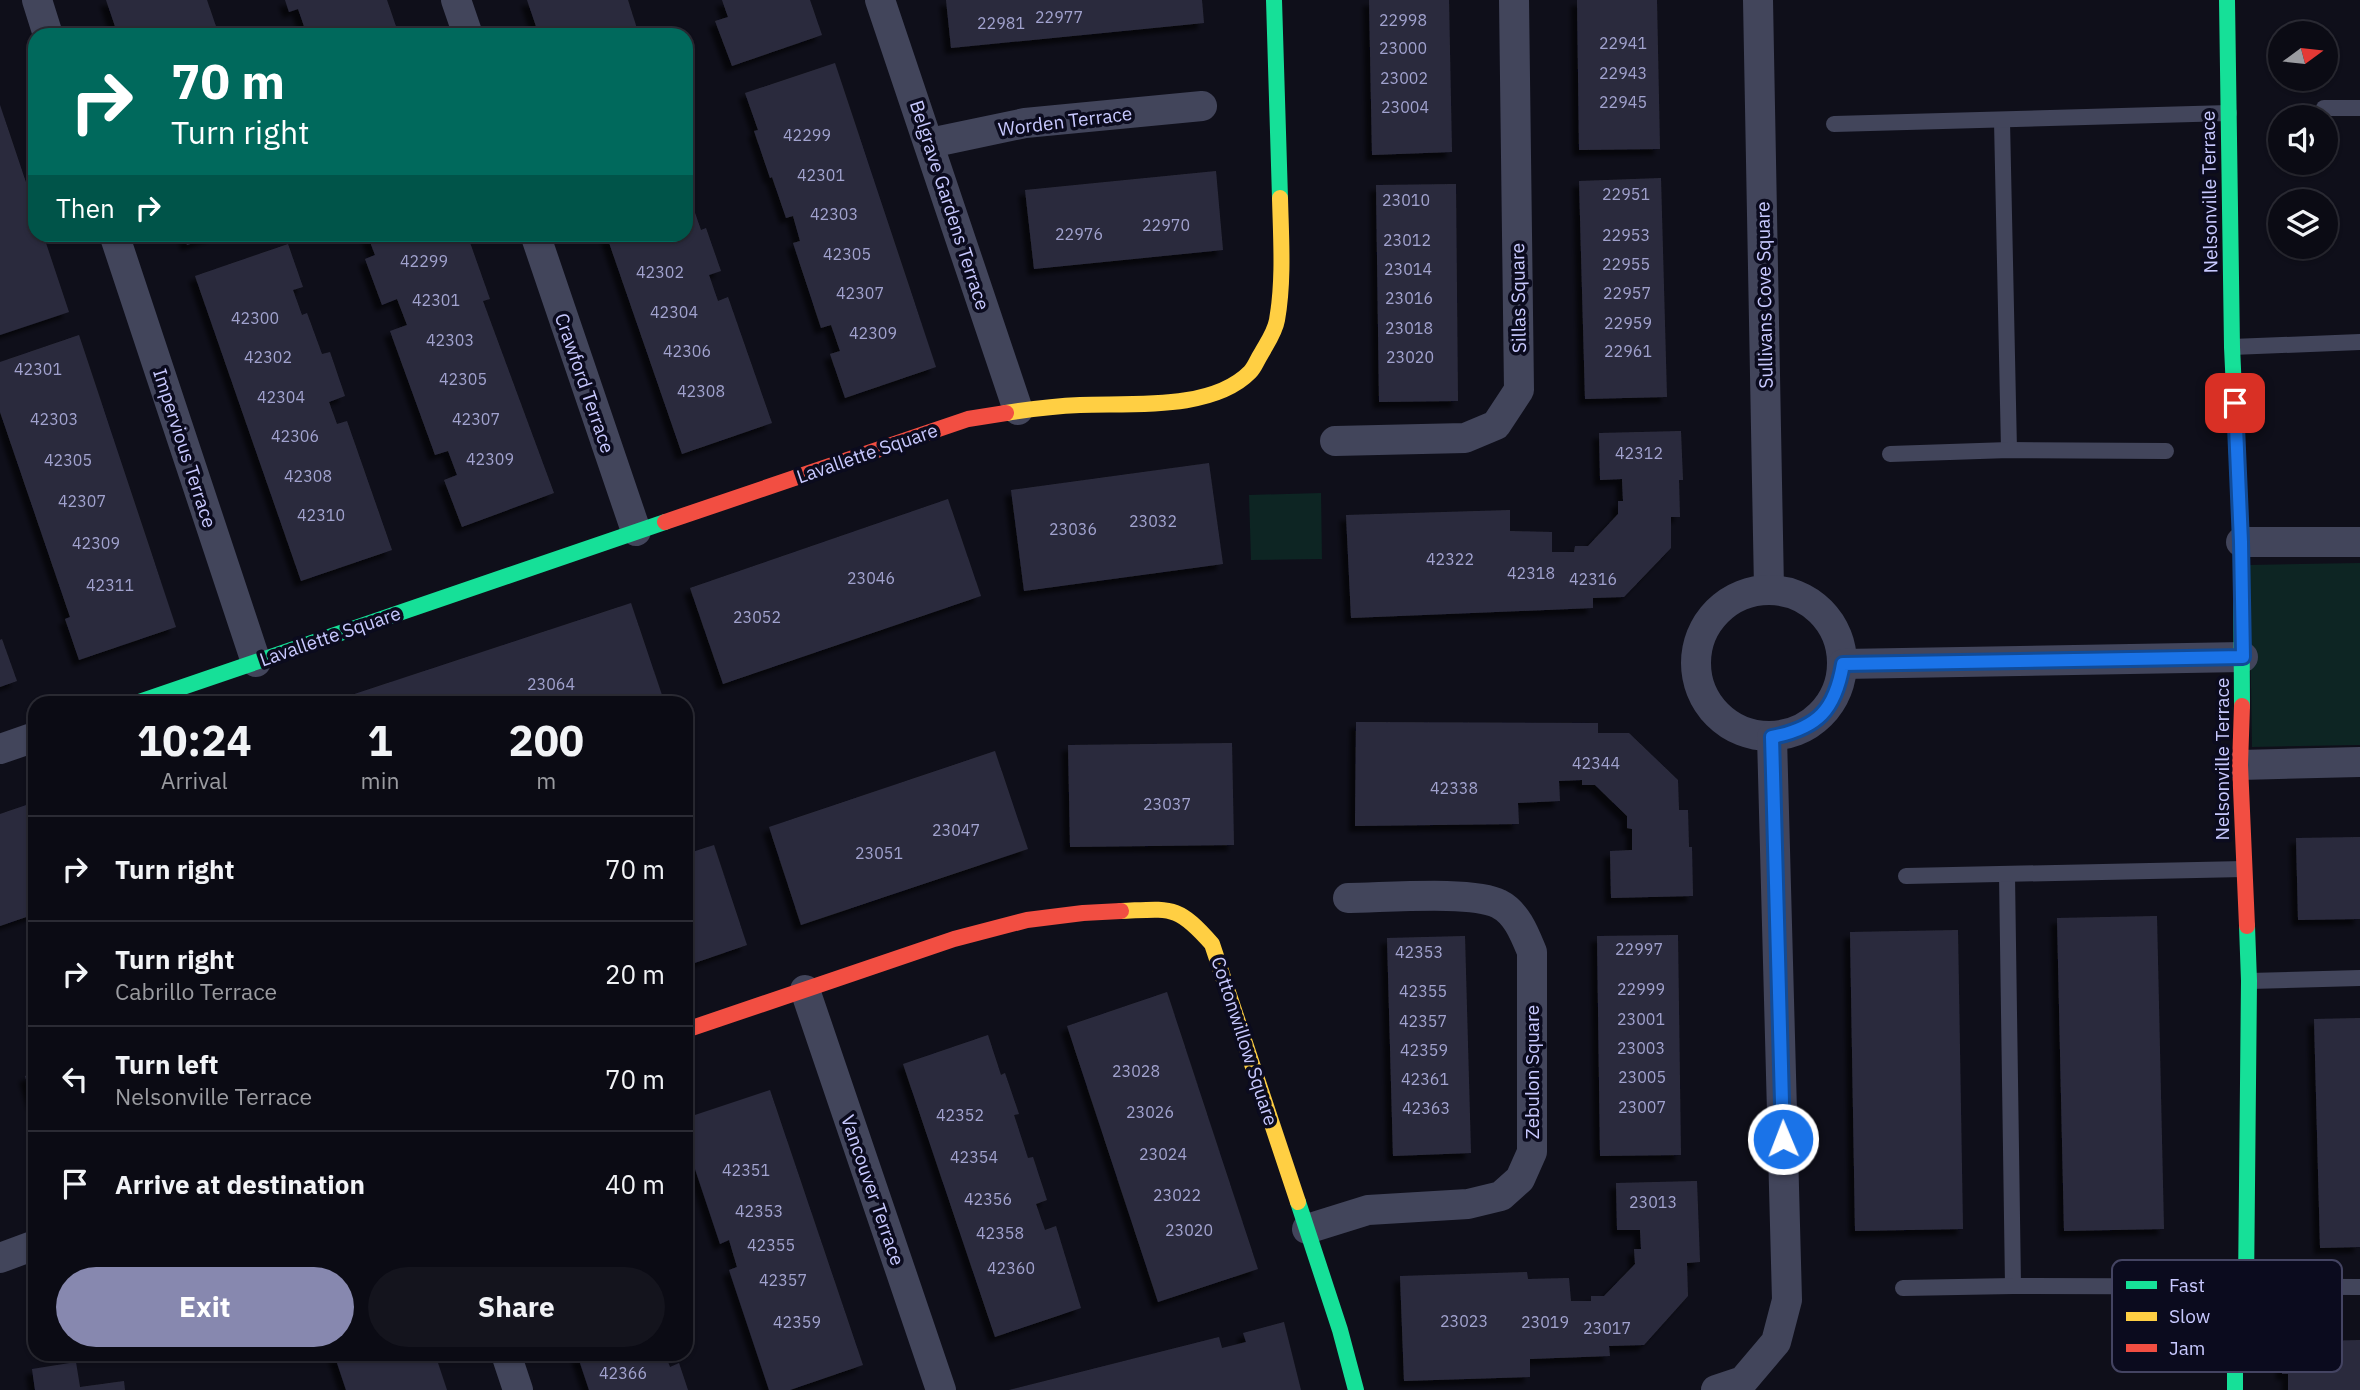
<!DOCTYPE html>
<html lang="en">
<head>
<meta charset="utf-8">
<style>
	:root { --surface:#0b0b14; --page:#14141d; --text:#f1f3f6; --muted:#9a9ba0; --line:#2b2b34; --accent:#8788af }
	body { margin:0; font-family:"IBM Plex Sans",sans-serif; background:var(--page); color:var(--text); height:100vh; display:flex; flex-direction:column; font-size:26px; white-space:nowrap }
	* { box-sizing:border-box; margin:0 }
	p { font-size:23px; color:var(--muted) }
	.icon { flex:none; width:38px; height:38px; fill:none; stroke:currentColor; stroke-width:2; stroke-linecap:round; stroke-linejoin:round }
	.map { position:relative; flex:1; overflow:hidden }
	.details { position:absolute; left:28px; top:696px; width:665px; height:665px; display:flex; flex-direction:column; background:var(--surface); border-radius:21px; box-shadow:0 2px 5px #0004,0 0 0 2px var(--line) }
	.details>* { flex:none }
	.banner { position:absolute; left:28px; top:28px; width:665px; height:214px; border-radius:21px; box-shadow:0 2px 5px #0004,0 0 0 2px var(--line); background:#00695c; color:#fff; overflow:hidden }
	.needle { width:46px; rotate:75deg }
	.fabs { position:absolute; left:2268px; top:21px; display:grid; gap:14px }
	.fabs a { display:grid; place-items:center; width:70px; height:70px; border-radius:50%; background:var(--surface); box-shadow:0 2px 5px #0004,0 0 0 2px var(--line); font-size:35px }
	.pin { position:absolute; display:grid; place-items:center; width:60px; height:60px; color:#fff; margin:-30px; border-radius:14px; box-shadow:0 4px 10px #0006 }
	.me { position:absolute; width:77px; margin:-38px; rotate:359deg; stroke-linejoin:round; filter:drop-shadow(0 0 5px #0008) }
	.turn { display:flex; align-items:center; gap:24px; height:147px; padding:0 28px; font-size:32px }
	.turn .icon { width:91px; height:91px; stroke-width:2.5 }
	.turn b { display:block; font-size:49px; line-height:60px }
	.then { display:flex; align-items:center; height:66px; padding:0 28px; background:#0003; gap:14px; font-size:26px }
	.eta { display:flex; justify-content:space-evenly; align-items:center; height:119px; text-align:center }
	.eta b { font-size:42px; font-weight:700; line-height:49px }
	.cta { display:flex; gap:14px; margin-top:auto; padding:14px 28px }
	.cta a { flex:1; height:80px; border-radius:42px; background:var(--accent); color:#fff; font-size:28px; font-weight:700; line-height:80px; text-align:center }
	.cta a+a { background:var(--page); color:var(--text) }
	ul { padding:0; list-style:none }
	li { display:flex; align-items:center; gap:21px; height:105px; padding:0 28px; border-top:2px solid var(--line) }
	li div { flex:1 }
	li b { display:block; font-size:26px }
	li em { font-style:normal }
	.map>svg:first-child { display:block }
	.green { fill:#0d2523 }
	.building { fill:#2c2c3d; filter:url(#shadow) }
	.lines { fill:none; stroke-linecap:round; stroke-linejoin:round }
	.lane { stroke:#42455b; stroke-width:16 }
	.street { stroke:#42455b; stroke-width:30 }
	.fast { stroke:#16e098; stroke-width:16 }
	.slow { stroke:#ffcf43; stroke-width:16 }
	.jam { stroke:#f24e42; stroke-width:16 }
	.route-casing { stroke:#114b97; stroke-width:18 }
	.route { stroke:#1a73e8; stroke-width:12 }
	.labels { text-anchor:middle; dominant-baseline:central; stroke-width:7; stroke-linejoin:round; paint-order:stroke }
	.number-label { font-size:16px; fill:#a1a2ce }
	.street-label { font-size:19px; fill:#c8c9ff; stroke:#0b0b1e }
	.key { fill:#0b0b1e; stroke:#444462; stroke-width:2 }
	.key-label { font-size:19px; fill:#c8c9ff }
</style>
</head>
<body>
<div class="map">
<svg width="2360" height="1390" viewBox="0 0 2360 1390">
	<defs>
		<filter id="shadow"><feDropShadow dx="-6" dy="6" stdDeviation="2" flood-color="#0009"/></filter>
	</defs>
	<rect width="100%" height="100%" fill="#0f0f1a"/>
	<g class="green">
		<path d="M 1321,493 L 1322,559 L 1251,560 L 1249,495 Z"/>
		<path d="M 2360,563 L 2360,745 L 2252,747 L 2249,565 Z"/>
	</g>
	<g class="building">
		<path d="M 106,0 L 207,0 L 219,35 L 118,35 Z"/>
		<path d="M 285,0 L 387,0 L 399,35 L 307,35 L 298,9 L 289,12 Z"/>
		<path d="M 527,0 L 628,0 L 639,35 L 539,35 Z"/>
		<path d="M 722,0 L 810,0 L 822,35 L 732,66 L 715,21 L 728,17 Z"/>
		<path d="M 946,0 L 1202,0 L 1204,23 L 951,48 Z"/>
		<path d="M 1369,0 L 1449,0 L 1452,152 L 1372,155 Z"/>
		<path d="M 1577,0 L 1657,0 L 1660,149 L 1579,150 Z"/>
		<path d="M 835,63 L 936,367 L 845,398 L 830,354 L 840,351 L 831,325 L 821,328 L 793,243 L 800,241 L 793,216 L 786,218 L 772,177 L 770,178 L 754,131 L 758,130 L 745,93 Z"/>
		<path d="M 0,105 L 35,209 L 35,234 L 43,234 L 69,312 L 0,335 Z"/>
		<path d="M 1216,171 L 1223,250 L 1034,269 L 1025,190 Z"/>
		<path d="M 1661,178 L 1667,397 L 1585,399 L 1579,181 Z"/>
		<path d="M 1456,184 L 1458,401 L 1379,402 L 1376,185 Z"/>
		<path d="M 686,187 L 701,230 L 706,228 L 721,271 L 709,275 L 718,301 L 728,297 L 772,423 L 682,454 L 606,234 L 686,234 Z"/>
		<path d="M 184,234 L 215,234 L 216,235 L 187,245 Z"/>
		<path d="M 367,234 L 467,234 L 490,299 L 483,301 L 554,493 L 462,527 L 444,480 L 457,475 L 448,451 L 435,455 L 390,331 L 407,325 L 397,299 L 382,305 L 365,259 L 375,255 Z"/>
		<path d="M 288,244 L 303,287 L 293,290 L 302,315 L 307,313 L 322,354 L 330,352 L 345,396 L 329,402 L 337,424 L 347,421 L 392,550 L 301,581 L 195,276 Z"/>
		<path d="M 79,335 L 176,627 L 79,660 L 65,619 L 70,617 L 0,412 L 0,362 Z"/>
		<path d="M 1681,431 L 1683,480 L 1679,480 L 1680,517 L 1671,517 L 1671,548 L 1624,597 L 1593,598 L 1593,608 L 1351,618 L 1346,515 L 1510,510 L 1510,531 L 1552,532 L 1552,552 L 1574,552 L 1575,546 L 1588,546 L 1618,514 L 1618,501 L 1623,501 L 1622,479 L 1600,480 L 1599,433 Z"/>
		<path d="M 1209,463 L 1223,564 L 1024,591 L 1011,490 Z"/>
		<path d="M 948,499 L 981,596 L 723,684 L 690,588 Z"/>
		<path d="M 631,603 L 665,704 L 327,704 L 327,703 Z"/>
		<path d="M 2,639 L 17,681 L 0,687 L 0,640 Z"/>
		<path d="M 1356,722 L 1598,723 L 1598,733 L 1629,733 L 1678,780 L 1679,810 L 1688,810 L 1689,847 L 1692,847 L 1693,896 L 1611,898 L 1610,851 L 1632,850 L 1632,829 L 1627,828 L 1627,816 L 1595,785 L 1582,785 L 1582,780 L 1559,781 L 1560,801 L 1518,803 L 1519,824 L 1355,826 Z"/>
		<path d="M 1232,743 L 1234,845 L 1070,847 L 1068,745 Z"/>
		<path d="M 995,751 L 1028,849 L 801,925 L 769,827 Z"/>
		<path d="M 35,802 L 35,914 L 0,926 L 0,814 Z"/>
		<path d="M 2360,837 L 2360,919 L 2298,920 L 2296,838 Z"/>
		<path d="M 714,845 L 747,945 L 686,966 L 686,854 Z"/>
		<path d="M 2157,916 L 2164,1229 L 2064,1231 L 2057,918 Z"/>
		<path d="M 1958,930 L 1963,1229 L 1855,1231 L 1850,932 Z"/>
		<path d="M 1678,935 L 1681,1155 L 1600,1156 L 1597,936 Z"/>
		<path d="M 1465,936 L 1471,1153 L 1393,1156 L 1387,938 Z"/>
		<path d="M 1167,992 L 1258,1269 L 1158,1302 L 1067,1026 Z"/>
		<path d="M 2360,1018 L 2360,1247 L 2320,1248 L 2314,1019 Z"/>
		<path d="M 988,1035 L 1001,1075 L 1005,1073 L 1019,1114 L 1014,1115 L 1028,1158 L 1033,1157 L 1047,1200 L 1036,1204 L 1045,1230 L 1056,1226 L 1081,1308 L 995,1337 L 903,1064 Z"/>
		<path d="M 35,1073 L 35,1106 L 34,1106 L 25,1076 Z"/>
		<path d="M 770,1090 L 863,1365 L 790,1390 L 769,1390 L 729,1270 L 737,1267 L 729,1240 L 720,1244 L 686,1142 L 686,1118 Z"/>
		<path d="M 1697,1181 L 1700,1262 L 1687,1263 L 1688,1296 L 1644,1345 L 1609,1346 L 1610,1356 L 1530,1359 L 1530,1377 L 1404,1381 L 1400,1276 L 1527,1272 L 1528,1279 L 1569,1278 L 1571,1301 L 1591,1301 L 1591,1296 L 1604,1296 L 1635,1264 L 1634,1249 L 1641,1249 L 1640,1230 L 1617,1230 L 1616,1183 Z"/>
		<path d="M 1284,1322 L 1301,1390 L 1009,1390 L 1219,1337 L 1222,1348 L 1246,1342 L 1243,1333 Z"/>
		<path d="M 2360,1340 L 2360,1390 L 2288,1390 L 2288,1374 L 2282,1374 L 2282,1347 L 2285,1346 L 2285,1342 Z"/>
		<path d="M 334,1354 L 435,1354 L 447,1390 L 346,1390 Z"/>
		<path d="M 577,1354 L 665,1354 L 670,1367 L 679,1363 L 688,1390 L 589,1390 Z"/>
		<path d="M 76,1362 L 80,1387 L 124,1381 L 125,1390 L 35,1390 L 32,1369 Z"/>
	</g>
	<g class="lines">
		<g class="lane">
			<path d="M 2324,108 L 2360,108"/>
			<path d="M 2002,121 L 2009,450"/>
			<path d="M 1834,124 L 2229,113"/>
			<path d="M 2232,347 L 2360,342"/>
			<path d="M 1890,454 L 2009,450 L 2166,451"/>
			<path d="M 2007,875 L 2013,1286"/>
			<path d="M 1906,876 L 2244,869"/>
			<path d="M 2249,981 L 2360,978"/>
			<path d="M 1903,1288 L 2013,1286 L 2360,1287"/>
		</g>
		<g class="street">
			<path d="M 37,0 L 48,35"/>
			<path d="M 456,0 L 468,35"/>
			<path d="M 880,0 L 1018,410"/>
			<path d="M 1758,0 L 1769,589"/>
			<path d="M 930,143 L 1025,123 L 1202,106"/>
			<path d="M 114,234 L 256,662"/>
			<path d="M 535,234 L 636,531"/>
			<path d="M 1335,441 L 1465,438 L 1496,425 L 1519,390 L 1514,0"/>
			<path d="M 2241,542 L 2360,542"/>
			<circle cx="1769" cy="663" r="73"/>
			<path d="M 1843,664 L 2243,657"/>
			<path d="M 0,749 L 35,737"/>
			<path d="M 2240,765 L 2360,762"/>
			<path d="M 805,990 L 941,1390"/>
			<path d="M 1307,1229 L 1368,1210 L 1468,1204 L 1501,1196 L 1520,1179 L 1532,1152 L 1532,952 C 1525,935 1517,913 1499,904 C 1473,890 1382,898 1348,898"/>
			<path d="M 0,1258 L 35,1245"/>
			<path d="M 506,1354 L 518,1390"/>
			<path d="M 1716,1390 L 1743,1381 L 1776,1342 L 1787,1300 L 1772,737"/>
		</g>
		<g class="fast">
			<path d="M 1274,0 L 1280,198"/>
			<path d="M 2227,0 L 2232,347 L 2241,542 L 2242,706"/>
			<path d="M 133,704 L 665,522"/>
			<path d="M 1298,1202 L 1340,1330 L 1356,1390"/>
			<path d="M 2235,1390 L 2235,1335 L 2246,1288 L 2249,981 L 2247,926"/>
		</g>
		<g class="slow">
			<path d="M 1006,413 C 1031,409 1055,406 1080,405 C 1130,403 1212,411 1250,372 C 1255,367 1257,360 1261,354 C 1267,343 1275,332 1277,320 C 1284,280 1281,238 1280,198"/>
			<path d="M 1121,911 C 1171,909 1177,904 1212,944 L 1298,1202"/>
		</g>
		<g class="jam">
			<path d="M 665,522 L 968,419 L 1006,413"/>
			<path d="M 2242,706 L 2240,765 L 2247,926"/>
			<path d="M 686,1030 L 954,939 L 1027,920 L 1083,913 L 1121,911"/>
		</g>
	</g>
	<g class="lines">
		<defs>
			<path id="route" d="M 1783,1139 L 1772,737 C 1818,728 1835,710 1843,664 L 2243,657 L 2241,542 L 2235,403"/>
		</defs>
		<use href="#route" class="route-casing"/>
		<use href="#route" class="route"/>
	</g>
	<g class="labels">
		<g class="number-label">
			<text x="1059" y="17">22977</text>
			<text x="1403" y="20">22998</text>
			<text x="1001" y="23">22981</text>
			<text x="1623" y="43">22941</text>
			<text x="1403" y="48">23000</text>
			<text x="1623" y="73">22943</text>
			<text x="1404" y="78">23002</text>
			<text x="1623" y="102">22945</text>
			<text x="1405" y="107">23004</text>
			<text x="807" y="135">42299</text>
			<text x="821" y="175">42301</text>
			<text x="1626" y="194">22951</text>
			<text x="1406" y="200">23010</text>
			<text x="834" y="214">42303</text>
			<text x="1166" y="225">22970</text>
			<text x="1079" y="234">22976</text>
			<text x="1626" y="235">22953</text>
			<text x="1407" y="240">23012</text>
			<text x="847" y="254">42305</text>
			<text x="424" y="261">42299</text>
			<text x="1626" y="264">22955</text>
			<text x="1408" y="269">23014</text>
			<text x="660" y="272">42302</text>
			<text x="860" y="293">42307</text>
			<text x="1627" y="293">22957</text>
			<text x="1409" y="298">23016</text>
			<text x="436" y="300">42301</text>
			<text x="674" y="312">42304</text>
			<text x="255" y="318">42300</text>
			<text x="1628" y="323">22959</text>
			<text x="1409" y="328">23018</text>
			<text x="873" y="333">42309</text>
			<text x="450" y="340">42303</text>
			<text x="687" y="351">42306</text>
			<text x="1628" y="351">22961</text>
			<text x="268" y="357">42302</text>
			<text x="1410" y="357">23020</text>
			<text x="38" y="369">42301</text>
			<text x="463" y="379">42305</text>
			<text x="701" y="391">42308</text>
			<text x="281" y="397">42304</text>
			<text x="54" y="419">42303</text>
			<text x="476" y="419">42307</text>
			<text x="295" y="436">42306</text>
			<text x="1639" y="453">42312</text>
			<text x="490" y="459">42309</text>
			<text x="68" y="460">42305</text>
			<text x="308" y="476">42308</text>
			<text x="82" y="501">42307</text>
			<text x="321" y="515">42310</text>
			<text x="1153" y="521">23032</text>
			<text x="1073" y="529">23036</text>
			<text x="96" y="543">42309</text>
			<text x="1450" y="559">42322</text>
			<text x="1531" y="573">42318</text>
			<text x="871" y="578">23046</text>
			<text x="1593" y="579">42316</text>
			<text x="110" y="585">42311</text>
			<text x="757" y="617">23052</text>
			<text x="551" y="684">23064</text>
			<text x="1596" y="763">42344</text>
			<text x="1454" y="788">42338</text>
			<text x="1167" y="804">23037</text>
			<text x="956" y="830">23047</text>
			<text x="879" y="853">23051</text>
			<text x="1639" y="949">22997</text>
			<text x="1419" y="952">42353</text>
			<text x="1641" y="989">22999</text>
			<text x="1423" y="991">42355</text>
			<text x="1641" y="1019">23001</text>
			<text x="1423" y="1021">42357</text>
			<text x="1641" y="1048">23003</text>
			<text x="1424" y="1050">42359</text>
			<text x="1136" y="1071">23028</text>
			<text x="1642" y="1077">23005</text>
			<text x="1425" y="1079">42361</text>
			<text x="1642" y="1107">23007</text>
			<text x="1426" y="1108">42363</text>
			<text x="1150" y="1112">23026</text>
			<text x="960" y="1115">42352</text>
			<text x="1163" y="1154">23024</text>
			<text x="974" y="1157">42354</text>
			<text x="746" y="1170">42351</text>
			<text x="1177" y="1195">23022</text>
			<text x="988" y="1199">42356</text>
			<text x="1653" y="1202">23013</text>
			<text x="759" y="1211">42353</text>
			<text x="1189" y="1230">23020</text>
			<text x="1000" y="1233">42358</text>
			<text x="771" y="1245">42355</text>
			<text x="1011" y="1268">42360</text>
			<text x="783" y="1280">42357</text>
			<text x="1464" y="1321">23023</text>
			<text x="797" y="1322">42359</text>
			<text x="1545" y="1322">23019</text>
			<text x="1607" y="1328">23017</text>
			<text x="623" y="1373">42366</text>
		</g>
		<g class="street-label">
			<text transform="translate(1065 121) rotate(-7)">Worden Terrace</text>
			<text transform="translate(2209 192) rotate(-91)">Nelsonville Terrace</text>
			<text transform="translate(950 205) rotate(72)">Belgrave Gardens Terrace</text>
			<text transform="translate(1764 295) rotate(-91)">Sullivans Cove Square</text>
			<text transform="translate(1518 298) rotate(-91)">Sillas Square</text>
			<text transform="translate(585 383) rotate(71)">Crawford Terrace</text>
			<text transform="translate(185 448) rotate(72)">Impervious Terrace</text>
			<text transform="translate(867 453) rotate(-19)">Lavallette Square</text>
			<text transform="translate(330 636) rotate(-19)">Lavallette Square</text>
			<text transform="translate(2222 759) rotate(-90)">Nelsonville Terrace</text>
			<text transform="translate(1245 1041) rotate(72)">Cottonwillow Square</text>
			<text transform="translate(1532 1072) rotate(-90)">Zebulon Square</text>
			<text transform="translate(873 1190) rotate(71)">Vancouver Terrace</text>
		</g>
	</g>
	<rect x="2112" y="1260" width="230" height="112" rx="10" class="key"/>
	<rect x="2126" y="1281" width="31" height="8" fill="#16e098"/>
	<rect x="2126" y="1312" width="31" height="9" fill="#ffcf43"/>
	<rect x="2126" y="1344" width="31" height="8" fill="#f24e42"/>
	<g class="key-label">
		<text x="2169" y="1292">Fast</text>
		<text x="2169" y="1323">Slow</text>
		<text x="2169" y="1355">Jam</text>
	</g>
</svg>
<div class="fabs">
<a><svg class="needle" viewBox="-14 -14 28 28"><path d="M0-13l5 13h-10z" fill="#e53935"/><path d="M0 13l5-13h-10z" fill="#9a9ba0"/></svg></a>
<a><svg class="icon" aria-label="sound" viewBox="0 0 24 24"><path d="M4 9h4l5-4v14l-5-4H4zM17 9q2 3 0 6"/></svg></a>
<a><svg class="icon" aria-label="layers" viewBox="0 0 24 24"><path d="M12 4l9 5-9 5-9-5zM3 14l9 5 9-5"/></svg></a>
</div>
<div class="pin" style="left:2235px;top:403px;background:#d93025"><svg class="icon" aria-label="arrive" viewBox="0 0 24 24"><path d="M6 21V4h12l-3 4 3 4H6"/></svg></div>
<svg class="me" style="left:1783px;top:1139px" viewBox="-20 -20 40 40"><circle r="17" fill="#1a73e8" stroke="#fff" stroke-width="3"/><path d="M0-11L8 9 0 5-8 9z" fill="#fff"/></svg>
<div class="banner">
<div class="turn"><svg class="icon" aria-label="right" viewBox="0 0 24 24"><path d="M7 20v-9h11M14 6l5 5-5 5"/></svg><div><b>70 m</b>Turn right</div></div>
<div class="then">Then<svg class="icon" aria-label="right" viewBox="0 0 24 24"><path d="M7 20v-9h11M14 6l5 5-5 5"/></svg></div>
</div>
<section class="details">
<div class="eta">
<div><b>10:24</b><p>Arrival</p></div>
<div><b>1</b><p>min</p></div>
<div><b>200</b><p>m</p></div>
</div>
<ul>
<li><svg class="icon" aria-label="right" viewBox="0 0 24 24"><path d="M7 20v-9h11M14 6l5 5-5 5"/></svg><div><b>Turn right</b></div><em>70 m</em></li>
<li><svg class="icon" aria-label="right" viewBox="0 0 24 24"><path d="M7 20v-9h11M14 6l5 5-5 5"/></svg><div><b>Turn right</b><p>Cabrillo Terrace</p></div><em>20 m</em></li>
<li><svg class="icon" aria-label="left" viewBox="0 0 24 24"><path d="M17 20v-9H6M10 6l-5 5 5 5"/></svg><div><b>Turn left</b><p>Nelsonville Terrace</p></div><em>70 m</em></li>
<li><svg class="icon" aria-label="arrive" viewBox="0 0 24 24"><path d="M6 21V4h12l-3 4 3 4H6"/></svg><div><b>Arrive at destination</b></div><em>40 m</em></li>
</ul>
<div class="cta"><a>Exit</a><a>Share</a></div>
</section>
</div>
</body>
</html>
